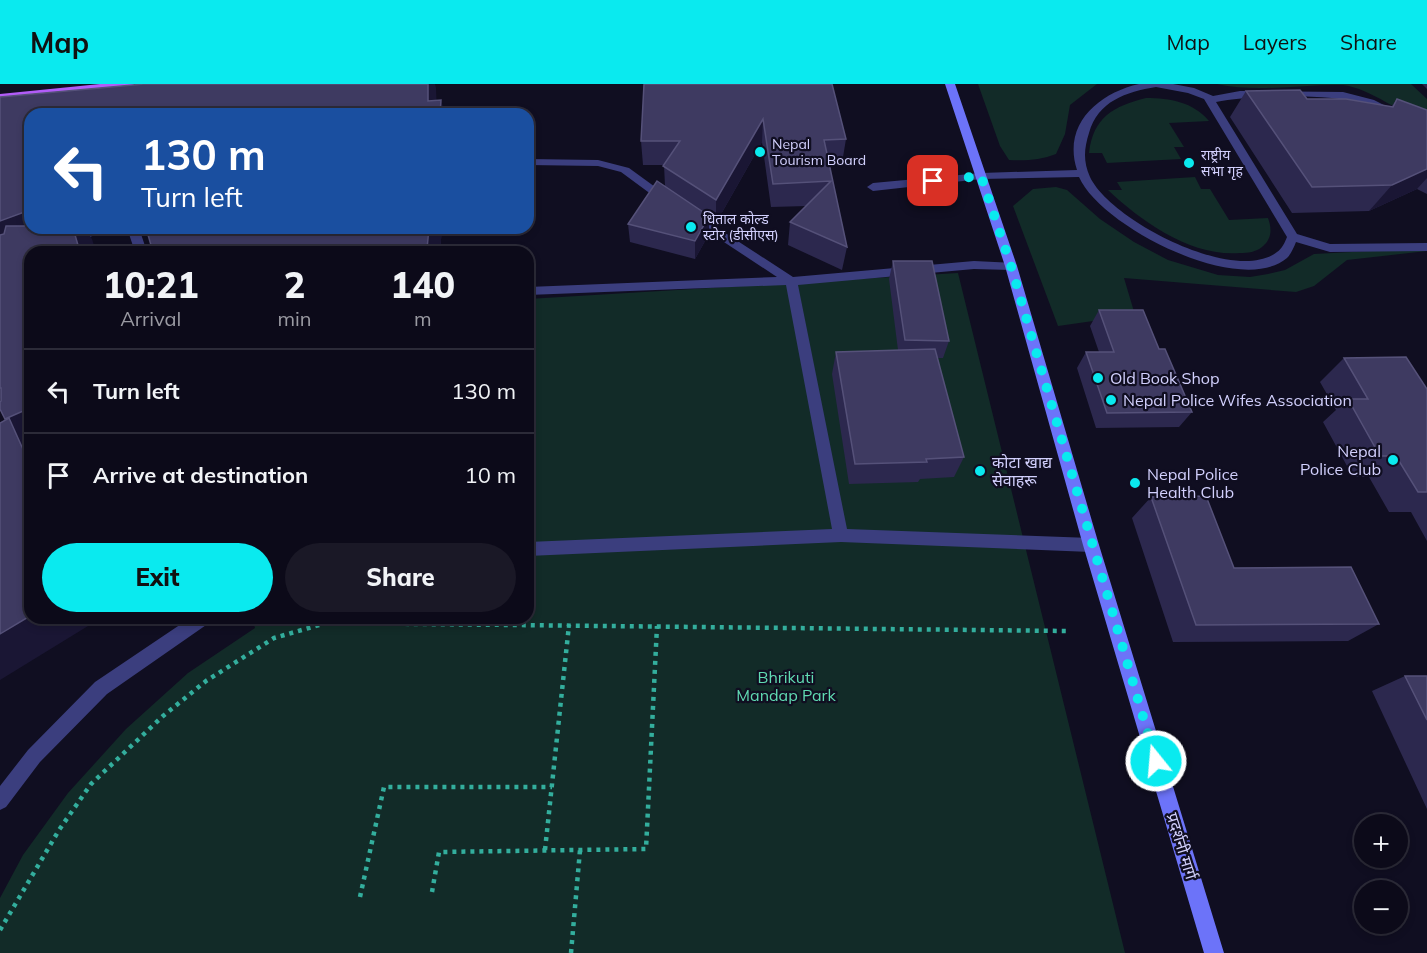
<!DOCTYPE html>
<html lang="en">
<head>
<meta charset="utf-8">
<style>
	:root { --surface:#0c0a19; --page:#1a1826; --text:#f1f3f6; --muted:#9a9aa2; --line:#2c2b38; --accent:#0aeaef }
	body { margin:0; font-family:Mulish,"Noto Sans Devanagari",sans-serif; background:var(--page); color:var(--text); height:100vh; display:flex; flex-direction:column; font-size:22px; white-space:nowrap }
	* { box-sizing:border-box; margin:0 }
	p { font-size:20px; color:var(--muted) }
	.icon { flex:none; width:33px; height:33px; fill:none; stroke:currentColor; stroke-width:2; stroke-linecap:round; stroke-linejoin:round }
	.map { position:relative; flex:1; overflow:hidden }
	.details { position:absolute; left:24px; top:162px; width:510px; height:378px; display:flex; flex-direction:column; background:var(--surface); border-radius:18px; box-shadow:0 3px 9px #0003,0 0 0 2px var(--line) }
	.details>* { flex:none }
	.hud { position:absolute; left:24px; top:24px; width:510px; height:126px; border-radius:18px; box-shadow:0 3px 9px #0003,0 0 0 2px var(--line); background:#1a4fa0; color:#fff; overflow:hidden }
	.buttons { position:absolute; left:1354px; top:730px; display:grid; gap:12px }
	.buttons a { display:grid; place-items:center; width:54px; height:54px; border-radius:50%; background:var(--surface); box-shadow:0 3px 9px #0003,0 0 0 2px var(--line); font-size:30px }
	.pin { position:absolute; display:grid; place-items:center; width:51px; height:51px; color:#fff; margin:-26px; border-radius:12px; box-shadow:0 3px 9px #0006 }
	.me { position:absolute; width:66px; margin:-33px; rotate:343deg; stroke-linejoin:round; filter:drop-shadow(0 0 4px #0008) }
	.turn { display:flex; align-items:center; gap:21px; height:126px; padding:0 18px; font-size:27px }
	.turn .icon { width:78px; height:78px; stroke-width:2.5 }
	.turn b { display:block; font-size:42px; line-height:51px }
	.eta { display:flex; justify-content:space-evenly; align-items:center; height:102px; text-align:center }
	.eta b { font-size:36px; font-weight:800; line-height:42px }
	.cta { display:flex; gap:12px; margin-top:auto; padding:12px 18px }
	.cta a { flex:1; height:69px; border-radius:36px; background:var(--accent); color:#111; font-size:24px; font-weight:800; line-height:69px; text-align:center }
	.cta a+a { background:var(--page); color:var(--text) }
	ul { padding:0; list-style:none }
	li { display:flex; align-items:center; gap:18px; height:84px; padding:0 18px; border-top:2px solid var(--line) }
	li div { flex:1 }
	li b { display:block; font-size:22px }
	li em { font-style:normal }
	header { display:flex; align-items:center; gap:36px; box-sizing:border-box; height:84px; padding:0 30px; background:var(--accent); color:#111 }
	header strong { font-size:28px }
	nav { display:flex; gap:33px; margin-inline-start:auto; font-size:21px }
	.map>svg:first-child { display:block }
	.green { fill:#122b28 }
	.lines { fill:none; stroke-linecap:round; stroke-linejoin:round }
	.path { stroke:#33ae9d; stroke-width:4.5; stroke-dasharray:4 5; stroke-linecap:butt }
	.service { fill:#3b3e7e; fill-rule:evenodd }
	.secondary { fill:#6c73f9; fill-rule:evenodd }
	.primary { fill:#b25cf8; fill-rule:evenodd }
	.wall { fill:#2c284e }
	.shaded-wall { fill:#1a1634 }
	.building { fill:#3e3a61; stroke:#555179; stroke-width:1.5 }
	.route { stroke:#0aeaef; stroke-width:10; stroke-dasharray:0 18 }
	.poi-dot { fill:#0aeaef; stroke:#100e21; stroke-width:2 }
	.labels { text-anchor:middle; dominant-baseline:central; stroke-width:4.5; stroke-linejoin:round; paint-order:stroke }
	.far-poi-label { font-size:14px; fill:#d2d0fd; stroke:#100e21; text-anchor:start }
	.poi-label { font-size:16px; fill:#d2d0fd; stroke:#100e21; text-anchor:start }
	.park-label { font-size:16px; fill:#60dab2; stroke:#100e21 }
	.street-label { font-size:16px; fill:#d2d0fd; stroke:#100e21 }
</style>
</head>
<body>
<header>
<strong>Map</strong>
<nav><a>Map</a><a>Layers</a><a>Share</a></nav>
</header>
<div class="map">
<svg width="1427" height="869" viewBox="0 0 1427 869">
	<rect width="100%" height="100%" fill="#100e21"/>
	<g class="green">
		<path d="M 978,0 L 1097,0 L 1070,21 L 1065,50 L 1056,70 C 1041,76 1025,77 1009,76 L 1000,62 Z"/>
		<path d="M 1217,0 L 1411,0 L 1427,15 L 1427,42 C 1404,30 1369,4 1343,1 C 1302,0 1258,9 1217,0 Z"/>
		<path d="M 1146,14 C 1170,14 1193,18 1209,37 L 1169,39 L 1184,63 L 1174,63 L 1181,75 L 1107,79 L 1102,69 L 1089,69 C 1093,33 1114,22 1146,14 Z"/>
		<path d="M 1195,93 L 1201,105 L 1210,105 L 1229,136 L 1268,134 C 1272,145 1272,155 1262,163 C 1256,168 1248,169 1240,169 C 1191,173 1142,138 1108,106 L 1122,106 L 1117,98 Z"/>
		<path d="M 1056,103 L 1067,106 L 1100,135 L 1134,158 L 1168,176 L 1218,191 L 1250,193 L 1268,190 L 1285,186 L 1314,170 L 1427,164 L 1427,167 L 1347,176 L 1314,202 L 1296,208 L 1124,194 L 1135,231 L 1058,242 L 1013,122 L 1033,105 Z"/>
		<path d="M 958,189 L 1125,869 L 0,869 L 0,814 L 23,771 L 68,709 L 126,645 L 188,589 L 255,544 L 252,534 L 528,534 L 528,215 Z"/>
	</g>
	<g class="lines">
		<g class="path">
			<path d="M 545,766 L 569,541"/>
			<path d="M 432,808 L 439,768 L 646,765 L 657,542"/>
			<path d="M 360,813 L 384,703 L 552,703"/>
			<path d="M 0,846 L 59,746 L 91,700 L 163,632 L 206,597 L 274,554 L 326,539 L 1068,547"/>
			<path d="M 571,869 L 580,766"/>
		</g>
		<g class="service">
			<path d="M 1139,0 L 1173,0 L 1194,4 L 1213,12 L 1240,7 L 1343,8 L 1374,16 L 1427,43 L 1427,50 C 1405,44 1386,27 1364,20 C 1330,9 1252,11 1216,18 L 1297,150 L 1330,160 L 1427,159 L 1427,167 L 1330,168 L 1296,158 C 1294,163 1291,170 1287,174 C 1240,214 1100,142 1079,93 L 981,95 L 873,107 L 867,103 L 873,99 L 981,89 L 1077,86 C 1062,40 1099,9 1139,0 ZM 1156,3 L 1188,9 L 1204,15 L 1287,153 C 1285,158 1282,165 1277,168 C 1235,201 1110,136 1090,93 C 1083,77 1084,65 1089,49 C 1098,17 1126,8 1156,3 Z"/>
			<path d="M 528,75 L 598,76 L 629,84 L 673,116 L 671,119 L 663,119 L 621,88 L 598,82 L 528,81 Z"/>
			<path d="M 693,128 L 793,193 L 974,177 L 1015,179 L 1017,182 L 1011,186 L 974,185 L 798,201 L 847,445 L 1091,454 L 1096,456 L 1099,461 L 1096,466 L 1091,468 L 841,458 L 528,472 L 528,458 L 832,445 L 786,201 L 528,211 L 528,203 L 777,193 L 689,135 L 689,129 Z"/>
			<path d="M 90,144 L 108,144 L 106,147 L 49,168 L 31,168 L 33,165 Z"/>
			<path d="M 127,144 L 139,144 L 147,168 L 135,168 Z"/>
			<path d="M 190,534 L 211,534 L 209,539 L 107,610 L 40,678 L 6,723 L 0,726 L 0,702 L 28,666 L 95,598 Z"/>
		</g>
		<path class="secondary" d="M 945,0 L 955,0 L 1017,182 L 1099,461 L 1224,869 L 1204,869 L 1083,461 L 1005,182 Z"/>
		<path class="primary" d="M 100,0 L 135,0 L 130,3 L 0,16 L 0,10 Z"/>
	</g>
	<g class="wall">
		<path d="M 644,0 L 846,55 L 842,79 L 828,79 L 847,163 L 842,186 L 788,161 L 790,138 L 807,122 L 771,123 L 762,58 L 716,139 L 709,135 L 709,150 L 695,175 L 630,158 L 628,140 L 665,102 L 664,81 L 643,81 L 641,57 Z"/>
		<path d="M 1422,0 L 1427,0 L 1427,5 Z"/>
		<path d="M 1246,7 L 1307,15 L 1391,23 L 1397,15 L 1427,26 L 1427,110 L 1417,105 L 1369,127 L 1292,129 L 1230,33 Z"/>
		<path d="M 442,144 L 440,168 L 153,168 Z"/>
		<path d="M 893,177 L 949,257 L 943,274 L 937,274 L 964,373 L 954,393 L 920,395 L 918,398 L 849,400 L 832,290 L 836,268 L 898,266 L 889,195 Z"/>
		<path d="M 1099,226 L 1159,265 L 1192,328 L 1179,343 L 1096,344 L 1077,284 L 1086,268 L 1099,268 L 1090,242 Z"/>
		<path d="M 1344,274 L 1427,305 L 1427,457 L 1411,428 L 1389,428 L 1369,393 L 1353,393 L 1323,338 L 1336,326 L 1320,298 Z"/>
		<path d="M 1151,413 L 1234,484 L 1379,540 L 1348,557 L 1173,558 L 1132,434 Z"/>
		<path d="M 1405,592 L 1427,592 L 1427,725 L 1372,607 Z"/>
	</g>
	<g class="shaded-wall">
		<path d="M 428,0 L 435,0 L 436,4 L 437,30 L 428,17 Z"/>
		<path d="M 441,16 L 445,30 L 440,30 Z"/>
		<path d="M 763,35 L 762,58 L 716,139 L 716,116 Z"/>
		<path d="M 1427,85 L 1427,94 L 1417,105 L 1369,127 L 1392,101 Z"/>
		<path d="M 30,126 L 30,144 L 84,144 L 92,155 L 96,168 L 80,168 L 0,176 L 0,137 Z"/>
		<path d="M 709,132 L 709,150 L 695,175 L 695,157 Z"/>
		<path d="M 429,144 L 442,144 L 440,168 L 428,168 L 427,165 Z"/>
		<path d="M 0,304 L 30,324 L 30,381 L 12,340 L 5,335 L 18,329 L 0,314 Z"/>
		<path d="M 30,532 L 30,534 L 101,534 L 0,596 L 0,550 Z"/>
	</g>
	<g class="building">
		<path d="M 144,0 L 428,0 L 428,17 L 441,16 L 440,30 L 30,30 L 30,126 L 0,137 L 0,13 Z"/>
		<path d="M 644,0 L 832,0 L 846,55 L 824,56 L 847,163 L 790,138 L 831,97 L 773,100 L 763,35 L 716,116 L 663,82 L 680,57 L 641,57 Z"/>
		<path d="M 1300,6 L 1307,15 L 1346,15 L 1393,23 L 1397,15 L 1427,26 L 1427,85 L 1392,101 L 1312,103 L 1246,7 Z"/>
		<path d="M 657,97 L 709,132 L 695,157 L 628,140 Z"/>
		<path d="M 30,139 L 30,144 L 73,144 L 80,168 L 30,168 L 30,324 L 5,335 L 0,325 L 0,318 L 1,317 L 1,304 L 0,304 L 0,151 L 4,150 L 6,142 L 24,142 Z"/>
		<path d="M 146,144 L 429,144 L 427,165 L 393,168 L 153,168 Z"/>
		<path d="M 893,177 L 932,177 L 949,257 L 905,256 Z"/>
		<path d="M 1099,226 L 1143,226 L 1159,265 L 1165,265 L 1192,328 L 1107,329 L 1086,268 L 1114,268 Z"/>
		<path d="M 935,265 L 964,373 L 926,375 L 927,378 L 855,380 L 836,268 Z"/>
		<path d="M 1406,273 L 1427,305 L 1427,408 L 1418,408 L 1396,372 L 1380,372 L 1348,315 L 1368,315 L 1344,274 Z"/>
		<path d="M 9,334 L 30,381 L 30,532 L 0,550 L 0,339 Z"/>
		<path d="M 1206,412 L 1234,484 L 1351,483 L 1379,540 L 1196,541 L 1151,413 Z"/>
		<path d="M 1405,592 L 1427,592 L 1427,636 Z"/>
	</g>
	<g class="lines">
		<path class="route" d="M 933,97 L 981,92 L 1011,182 L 1156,677"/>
	</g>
	<g class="poi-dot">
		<circle cx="760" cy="68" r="6"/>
		<circle cx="1189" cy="79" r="6"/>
		<circle cx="691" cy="143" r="6"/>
		<circle cx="1098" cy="294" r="6"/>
		<circle cx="1111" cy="316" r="6"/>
		<circle cx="1393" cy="376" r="6"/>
		<circle cx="980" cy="387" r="6"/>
		<circle cx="1135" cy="399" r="6"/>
	</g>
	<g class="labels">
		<g class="far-poi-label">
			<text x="772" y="60">Nepal<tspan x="772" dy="16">Tourism Board</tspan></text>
			<text x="1201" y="71">राष्ट्रीय<tspan x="1201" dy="16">सभा गृह</tspan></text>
			<text x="703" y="135">धिताल कोल्ड<tspan x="703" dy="16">स्टोर (डीसीएस)</tspan></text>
		</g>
		<g class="poi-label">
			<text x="1110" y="294">Old Book Shop</text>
			<text x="1123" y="316">Nepal Police Wifes Association</text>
			<text x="1381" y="367" text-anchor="end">Nepal<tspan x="1381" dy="18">Police Club</tspan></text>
			<text x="992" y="378">कोटा खाद्य<tspan x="992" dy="18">सेवाहरू</tspan></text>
			<text x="1147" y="390">Nepal Police<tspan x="1147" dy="18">Health Club</tspan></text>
		</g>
		<g class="park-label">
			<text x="786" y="593">Bhrikuti<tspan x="786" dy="18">Mandap Park</tspan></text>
		</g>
		<g class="street-label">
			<text transform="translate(1182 762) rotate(73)">प्रदर्शनी मार्ग</text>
		</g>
	</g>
</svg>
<div class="buttons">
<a>+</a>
<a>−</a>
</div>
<div class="pin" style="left:933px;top:97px;background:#d93025"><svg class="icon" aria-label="arrive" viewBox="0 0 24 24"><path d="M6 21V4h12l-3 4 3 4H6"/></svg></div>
<svg class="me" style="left:1156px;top:677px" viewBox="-20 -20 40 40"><circle r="17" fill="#0aeaef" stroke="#fff" stroke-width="3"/><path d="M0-11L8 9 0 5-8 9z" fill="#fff"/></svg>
<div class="hud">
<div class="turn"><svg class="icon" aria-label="left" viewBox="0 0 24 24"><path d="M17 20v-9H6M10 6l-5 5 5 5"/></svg><div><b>130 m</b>Turn left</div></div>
</div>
<section class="details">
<div class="eta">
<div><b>10:21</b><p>Arrival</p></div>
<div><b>2</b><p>min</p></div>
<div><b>140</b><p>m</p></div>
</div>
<ul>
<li><svg class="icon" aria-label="left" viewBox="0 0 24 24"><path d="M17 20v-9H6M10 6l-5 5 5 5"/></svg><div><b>Turn left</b></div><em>130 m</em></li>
<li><svg class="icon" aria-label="arrive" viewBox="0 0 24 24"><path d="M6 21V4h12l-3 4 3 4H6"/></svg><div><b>Arrive at destination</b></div><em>10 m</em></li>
</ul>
<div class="cta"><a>Exit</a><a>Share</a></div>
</section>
</div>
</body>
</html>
